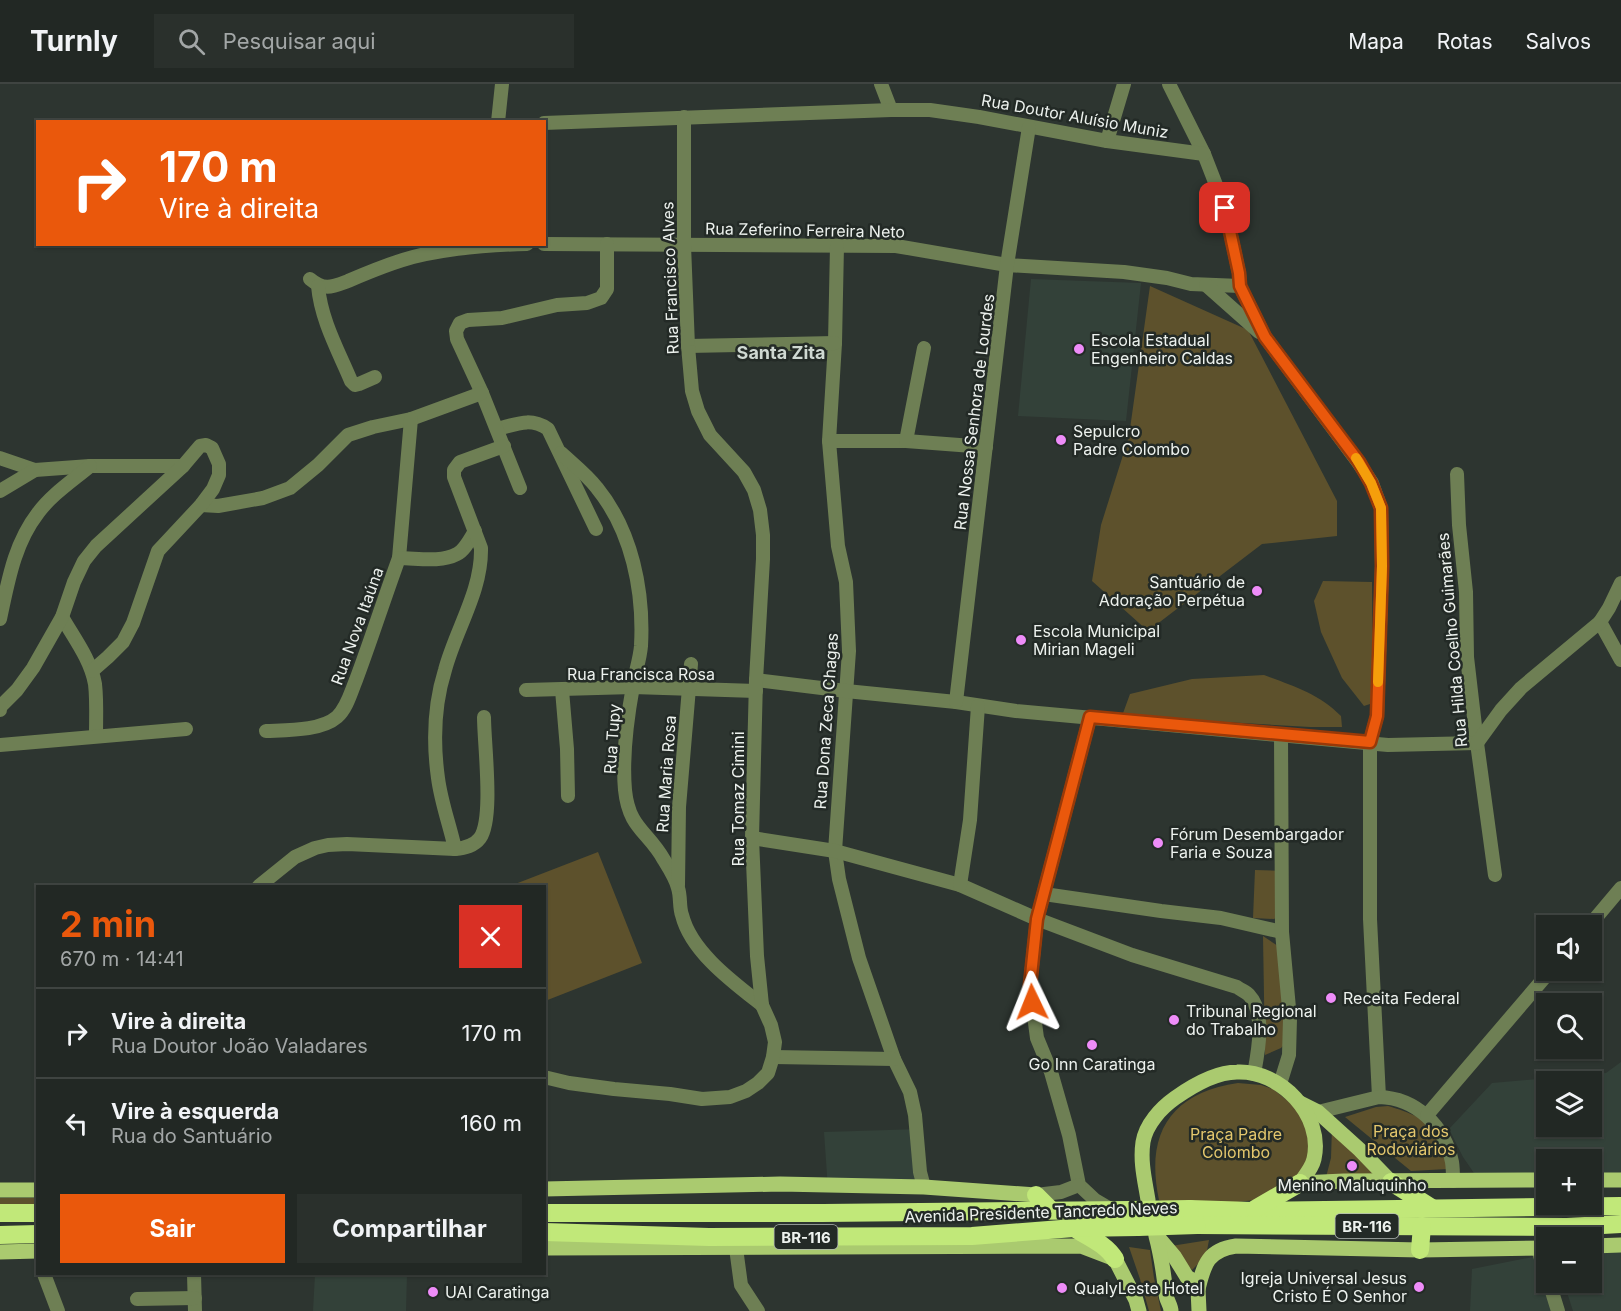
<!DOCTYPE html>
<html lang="pt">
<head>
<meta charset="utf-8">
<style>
	:root { --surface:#222824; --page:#2a302c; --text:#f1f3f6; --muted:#a2a6a6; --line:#3f4441; --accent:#ea580c }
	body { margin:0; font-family:Inter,sans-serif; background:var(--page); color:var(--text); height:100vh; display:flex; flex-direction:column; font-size:22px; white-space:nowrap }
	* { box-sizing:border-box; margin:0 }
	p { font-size:20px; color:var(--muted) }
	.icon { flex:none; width:33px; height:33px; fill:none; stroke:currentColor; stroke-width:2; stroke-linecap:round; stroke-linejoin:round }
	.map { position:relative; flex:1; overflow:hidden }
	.drawer { position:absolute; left:36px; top:801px; width:510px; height:390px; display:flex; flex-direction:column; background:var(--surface); border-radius:0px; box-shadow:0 2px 4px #0004,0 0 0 2px var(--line) }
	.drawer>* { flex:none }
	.banner { position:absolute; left:36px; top:36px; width:510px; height:126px; border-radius:0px; box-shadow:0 2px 4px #0004,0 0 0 2px var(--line); background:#ea580c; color:#fff; overflow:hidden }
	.controls { position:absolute; left:1536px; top:831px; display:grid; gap:12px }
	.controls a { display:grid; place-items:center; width:66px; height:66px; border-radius:0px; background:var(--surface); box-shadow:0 2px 4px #0004,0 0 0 2px var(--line); font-size:30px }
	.pin { position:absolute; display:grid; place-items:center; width:51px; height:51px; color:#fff; margin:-26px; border-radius:12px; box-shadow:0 3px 9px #0006 }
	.me { position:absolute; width:66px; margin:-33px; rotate:358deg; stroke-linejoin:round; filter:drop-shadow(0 0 4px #0008) }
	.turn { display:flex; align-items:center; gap:21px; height:126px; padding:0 24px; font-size:27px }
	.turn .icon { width:78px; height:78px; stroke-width:2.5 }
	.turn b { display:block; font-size:42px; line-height:51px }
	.round { display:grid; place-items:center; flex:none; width:63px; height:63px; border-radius:0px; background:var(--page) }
	.overview { display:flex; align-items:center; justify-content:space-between; height:102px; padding:0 24px }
	h1 { font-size:36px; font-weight:700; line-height:45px; color:var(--accent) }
	.cta { display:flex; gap:12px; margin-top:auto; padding:12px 24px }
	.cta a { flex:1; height:69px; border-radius:0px; background:var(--accent); color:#fff; font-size:24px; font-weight:700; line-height:69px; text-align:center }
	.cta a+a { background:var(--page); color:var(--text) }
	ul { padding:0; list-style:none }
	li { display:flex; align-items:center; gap:18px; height:90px; padding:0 24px; border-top:2px solid var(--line) }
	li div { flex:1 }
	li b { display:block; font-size:22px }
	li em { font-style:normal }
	header { display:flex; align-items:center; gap:36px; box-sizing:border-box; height:84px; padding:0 30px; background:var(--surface); border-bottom:2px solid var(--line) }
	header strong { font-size:28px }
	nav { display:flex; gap:33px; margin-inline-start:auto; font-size:21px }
	.search { width:420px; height:54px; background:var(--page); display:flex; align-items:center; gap:15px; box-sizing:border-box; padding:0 21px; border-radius:0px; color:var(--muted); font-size:22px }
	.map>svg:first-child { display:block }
	.built { fill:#334139; fill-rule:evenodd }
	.green { fill:#5d512c }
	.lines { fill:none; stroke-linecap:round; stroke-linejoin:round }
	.minor { stroke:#6e7f54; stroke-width:14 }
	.major { stroke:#aaca6f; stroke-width:15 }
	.highway { stroke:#c1e879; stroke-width:18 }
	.highway-bridge { stroke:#c1e879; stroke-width:18 }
	.route-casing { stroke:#983908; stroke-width:15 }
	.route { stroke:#ea580c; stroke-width:10 }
	.slow { stroke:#f59e0b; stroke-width:10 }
	.poi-dot { fill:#ee8cf8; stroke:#232a26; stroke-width:2 }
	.labels { text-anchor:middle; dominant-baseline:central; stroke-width:5; stroke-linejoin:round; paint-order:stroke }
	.shield { fill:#232a26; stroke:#b0b6b2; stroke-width:1.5 }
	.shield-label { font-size:15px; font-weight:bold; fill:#edf2ee }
	.street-label { font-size:16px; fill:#edf2ee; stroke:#232a26 }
	.poi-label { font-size:16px; fill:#edf2ee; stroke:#232a26; text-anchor:start }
	.park-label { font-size:16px; fill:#e4c76d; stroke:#232a26 }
	.neighbourhood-label { font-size:18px; font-weight:bold; fill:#cfd9d2; stroke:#232a26 }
</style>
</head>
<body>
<header>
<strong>Turnly</strong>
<div class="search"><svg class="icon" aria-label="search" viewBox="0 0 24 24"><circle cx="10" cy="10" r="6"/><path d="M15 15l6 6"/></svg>Pesquisar aqui</div>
<nav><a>Mapa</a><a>Rotas</a><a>Salvos</a></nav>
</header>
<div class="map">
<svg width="1621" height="1227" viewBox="0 0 1621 1227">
	<rect width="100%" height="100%" fill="#2d3530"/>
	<g class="built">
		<path d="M 1031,195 L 1141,199 L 1126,337 L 1018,332 Z"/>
		<path d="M 1621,978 L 1621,1090 L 1592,1091 L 1592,1076 L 1546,1076 L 1546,1093 L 1476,1092 L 1463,1073 L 1449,1045 L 1492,999 L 1606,989 ZM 1546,998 L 1592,998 L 1592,1042 L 1546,1042 Z"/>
		<path d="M 920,1045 L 922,1103 L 828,1105 L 824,1048 Z"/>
		<path d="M 1621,1166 L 1621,1227 L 1573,1227 L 1564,1199 L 1592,1198 L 1592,1167 Z"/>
		<path d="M 1538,1172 L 1554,1227 L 1470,1227 L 1472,1185 Z"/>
		<path d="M 315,1190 L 407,1190 L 406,1227 L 313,1227 Z"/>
	</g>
	<g class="green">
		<path d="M 1150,202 L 1248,246 L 1337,417 L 1337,452 L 1262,460 L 1148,547 L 1092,497 L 1101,441 L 1129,352 Z"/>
		<path d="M 1323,497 L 1372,498 L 1373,619 L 1364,622 L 1342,594 L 1321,548 L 1314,517 Z"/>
		<path d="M 1264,591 C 1293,602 1318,609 1341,632 L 1342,643 L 1310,643 L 1122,632 L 1130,610 L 1192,595 Z"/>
		<path d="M 598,768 L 642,879 L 545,917 L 544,802 L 510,802 Z"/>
		<path d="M 1255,786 L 1288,787 L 1287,827 L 1274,835 L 1253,834 Z"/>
		<path d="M 1263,852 L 1284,866 L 1288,956 L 1281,964 L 1265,971 Z"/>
		<path d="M 1238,999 L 1261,1001 L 1273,1005 L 1315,1039 L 1315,1083 L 1255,1116 L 1229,1119 L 1193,1128 L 1159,1116 C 1145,1050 1170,1009 1238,999 Z"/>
		<path d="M 1388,1022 C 1402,1026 1427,1034 1435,1047 C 1441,1057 1445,1074 1448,1085 L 1411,1087 L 1345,1033 L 1376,1023 Z"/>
		<path d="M 1332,1043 L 1385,1091 L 1326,1093 L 1331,1074 Z"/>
		<rect x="0" y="1114" width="37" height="8"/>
		<path d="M 1209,1156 L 1206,1172 L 1192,1186 L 1171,1162 Z"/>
		<path d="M 1129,1163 L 1150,1166 L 1154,1194 L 1161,1227 L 1149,1227 L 1140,1195 Z"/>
	</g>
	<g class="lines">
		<g class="minor">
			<path d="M 881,0 L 891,26"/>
			<path d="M 1169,0 L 1204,70 L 1225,124 L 1239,189 L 1240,202 L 1265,253 L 1358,378 L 1372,399 L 1381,424 L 1382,482 L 1377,632 L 1370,658 L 1370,835 L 1379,1013"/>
			<path d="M 498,38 L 502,0"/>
			<path d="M 544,39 L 891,26 L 930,26 L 979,33 L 1107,57 L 1204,70"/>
			<path d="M 1107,57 L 1124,0"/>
			<path d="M 544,160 L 896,162 L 1007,181 L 1124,188 L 1167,194 L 1191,200 L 1240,202"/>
			<path d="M 837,162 L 835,259 L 829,357 L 838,462 L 846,498 L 849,567 L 835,767 L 839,795 L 859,874 L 894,975 L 910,1008 L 915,1031 L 920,1088 L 924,1103"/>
			<path d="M 310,195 C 324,207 332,203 348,197 C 369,188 390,179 413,173 C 449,164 489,161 527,160"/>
			<path d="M 1206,201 L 1259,248"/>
			<path d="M 318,202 C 321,236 338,266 351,297 L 355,301 L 359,300 L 375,293"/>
			<path d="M 688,262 L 835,259"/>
			<path d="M 497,345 C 517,340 530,333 548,345 L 596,445"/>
			<path d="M 829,357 L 906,357 L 986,363"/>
			<path d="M 906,357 L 924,264"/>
			<path d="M 561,369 C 573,380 587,391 597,404 C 632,447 644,507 641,562 C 640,575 635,589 633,602 C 627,635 622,672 625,706 C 629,745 648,747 664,776 C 669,784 676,795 678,804 C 681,813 679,823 682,831 C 691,868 734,899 762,921"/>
			<path d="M 0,374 L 35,386 L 90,382 L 183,382"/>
			<path d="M 1457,390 L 1459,441 L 1466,508 L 1467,573 L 1477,659 L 1495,791"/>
			<path d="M 520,404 L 482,309 L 457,255 L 456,247 L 460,239 L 468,236 L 502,234 L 557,221 L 587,219 L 601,214 L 607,205 L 607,160"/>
			<path d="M 0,407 L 35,386"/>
			<path d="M 201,421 L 218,422 L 263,414 L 290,404 L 318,381 L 348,351 L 373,343 L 411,335 L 482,309"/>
			<path d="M 399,474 L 411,335"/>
			<path d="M 62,533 C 74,554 91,576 95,600 C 97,617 96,635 96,652"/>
			<path d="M 0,535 C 8,498 14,460 38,429 C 51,411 72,397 90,382"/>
			<path d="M 1600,538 L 1621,576"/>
			<path d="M 756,596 L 846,607 L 956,618 L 1016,627 L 1388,661 L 1477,659"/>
			<path d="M 526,606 L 633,603 L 756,607"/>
			<path d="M 562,606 L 567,665 L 568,712"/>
			<path d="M 956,618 L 1007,181 L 1029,43"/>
			<path d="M 0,626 L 0,623 L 17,606 L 33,584 L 62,533 L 74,498 L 84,477 L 96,462 L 183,382 L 200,362 L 206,361 L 212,364 L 219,380 L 219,391 L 213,405 L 201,421 L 158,467 L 133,539 L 123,558 L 108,573 L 92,587"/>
			<path d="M 1090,633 L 1037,835 L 1030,901 L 1037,954 L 1051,988 L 1069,1051 L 1079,1101 L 1095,1116 L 1112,1126"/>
			<path d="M 266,647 C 287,646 321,647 337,633 C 347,624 351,608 356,596 C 371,556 384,515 399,474 C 417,474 440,479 457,470 C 465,466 470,455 475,447"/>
			<path d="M 1477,659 L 1501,626 L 1521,604 L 1600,538 L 1609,524 L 1621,499"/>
			<path d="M 0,661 L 186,645"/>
			<path d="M 752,754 L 835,767 L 960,801 L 1037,835 L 1132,871 L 1237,903 C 1241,906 1246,908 1249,911 C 1266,929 1258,968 1254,990"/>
			<path d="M 455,765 C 465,764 474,762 480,754 C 494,734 484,660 484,633"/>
			<path d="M 678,801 L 679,723 L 691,580"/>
			<path d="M 960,801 L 970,736 L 978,622"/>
			<path d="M 259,802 L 295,773 L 315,764 L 328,761 L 347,760 L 455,765 C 450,742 441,718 438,694 C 433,658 434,621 445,586 C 456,545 482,507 481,464 L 454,393 L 454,386 L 460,378 L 504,362"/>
			<path d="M 1044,810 L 1161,827 L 1221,834 L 1282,848"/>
			<path d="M 1589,842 L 1621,804"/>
			<path d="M 773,973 L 894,975"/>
			<path d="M 544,993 L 569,999 L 614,1005 L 670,1010 L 702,1015 L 730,1013 L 746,1007 L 758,999 L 768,989 L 773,973 L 775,958 L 771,941 L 762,921 L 757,872 L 752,754 L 756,596 L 763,475 L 763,451 L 760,426 L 754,406 L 744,388 L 710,351 L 698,327 L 692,307 L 688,262 L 684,161 L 684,33"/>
			<path d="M 1280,1000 L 1289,971 L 1290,935 L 1282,848 L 1281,650"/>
			<path d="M 1318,1028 L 1379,1013 C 1416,1014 1445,1042 1452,1078 C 1453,1084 1453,1090 1453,1097"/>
			<path d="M 1427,1031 L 1551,886"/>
			<path d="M 1036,1111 L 1061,1108 L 1079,1101"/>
			<path d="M 736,1164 L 741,1201 L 758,1227"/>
			<path d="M 1538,1165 L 1546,1191"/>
			<path d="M 44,1190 L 58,1227"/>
			<path d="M 194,1190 L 195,1227"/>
			<path d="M 1549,1198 L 1558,1227"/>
			<path d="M 137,1215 L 195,1214"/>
		</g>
		<g class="major">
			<path d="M 1300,1019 L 1318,1028 L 1360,1066 L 1391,1098"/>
			<path d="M 1592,1096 L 1621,1096"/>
			<path d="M 1300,1099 L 1344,1097 L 1546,1096"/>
			<path d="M 544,1105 L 780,1100 L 924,1103 L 1036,1111"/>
			<path d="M 0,1106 L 38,1106"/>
			<path d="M 1157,1152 L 1174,1172 L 1187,1193 L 1194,1197 L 1198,1205 L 1199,1227"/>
			<path d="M 1592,1162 L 1621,1161"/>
			<path d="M 544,1164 L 1081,1162 L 1115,1175 L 1136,1216 L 1139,1227"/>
			<path d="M 0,1168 L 38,1167"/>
			<path d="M 1198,1205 C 1204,1180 1208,1166 1236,1162 L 1420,1166 L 1546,1164"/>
			<path d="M 1171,1227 C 1171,1221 1166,1216 1166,1210 C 1164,1191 1161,1171 1156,1152 C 1155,1144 1151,1137 1149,1130 C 1148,1126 1148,1121 1148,1116 C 1145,1097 1140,1078 1143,1058 C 1146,1040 1161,1024 1175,1014 C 1192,1002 1215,988 1237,988 C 1280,986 1324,1031 1314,1075 C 1312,1084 1305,1092 1300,1099"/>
		</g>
		<g class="highway">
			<path d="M 1391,1098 L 1432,1124"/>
			<path d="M 1036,1111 L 1051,1126"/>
			<path d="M 1190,1125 L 1252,1127 L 1621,1122"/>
			<path d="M 1255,1125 L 1300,1099"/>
			<path d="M 0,1129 L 38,1129"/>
			<path d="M 544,1129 L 823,1129 L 1131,1126"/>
			<path d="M 1197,1141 L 1567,1143 L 1621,1140"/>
			<path d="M 1074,1144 C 1088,1153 1106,1160 1115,1175"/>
			<path d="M 544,1148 L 709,1153 L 972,1152 L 1074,1144 L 1138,1143"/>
			<path d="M 0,1151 L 38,1150"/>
			<path d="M 1420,1166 L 1422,1142"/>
		</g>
		<g class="highway-bridge">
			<path d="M 1131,1126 L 1190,1125"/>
			<path d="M 1138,1143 L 1197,1141"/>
		</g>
	</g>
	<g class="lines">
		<defs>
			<path id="route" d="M 1032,918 L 1030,901 L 1037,835 L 1090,633 L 1370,658 L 1377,632 L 1382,482 L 1381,424 L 1371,399 L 1359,378 L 1265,253 L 1240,202 L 1239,189 L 1225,124"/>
		</defs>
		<use href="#route" class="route-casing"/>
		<use href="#route" class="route"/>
		<path class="slow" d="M 1356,374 L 1371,399 L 1381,424 L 1382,482 L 1378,598"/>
	</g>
	<g class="poi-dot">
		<circle cx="1079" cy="265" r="6"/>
		<circle cx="1061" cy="356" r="6"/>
		<circle cx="1257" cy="507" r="6"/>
		<circle cx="1021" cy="556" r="6"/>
		<circle cx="1158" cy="759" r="6"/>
		<circle cx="1331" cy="914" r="6"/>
		<circle cx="1174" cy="936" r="6"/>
		<circle cx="1092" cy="961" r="6"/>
		<circle cx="1352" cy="1082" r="6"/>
		<circle cx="1419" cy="1203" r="6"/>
		<circle cx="1062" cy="1204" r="6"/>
		<circle cx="433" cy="1208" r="6"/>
	</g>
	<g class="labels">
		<g class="shield">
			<rect x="1335.5" y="1130" width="63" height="24" rx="4.5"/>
			<rect x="774.5" y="1141" width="63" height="24" rx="4.5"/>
		</g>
		<g class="shield-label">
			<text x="1367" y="1142">BR-116</text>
			<text x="806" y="1153">BR-116</text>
		</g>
		<g class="street-label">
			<text transform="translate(1075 32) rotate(10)">Rua Doutor Aluísio Muniz</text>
			<text transform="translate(805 146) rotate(1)">Rua Zeferino Ferreira Neto</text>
			<text transform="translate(670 194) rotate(-92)">Rua Francisco Alves</text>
			<text transform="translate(974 328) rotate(-83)">Rua Nossa Senhora de Lourdes</text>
			<text transform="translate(357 542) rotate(-70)">Rua Nova Itaúna</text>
			<text transform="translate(1452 556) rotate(-95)">Rua Hilda Coelho Guimarães</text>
			<text x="641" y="590">Rua Francisca Rosa</text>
			<text transform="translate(826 637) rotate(-86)">Rua Dona Zeca Chagas</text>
			<text transform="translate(612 655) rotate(-86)">Rua Tupy</text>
			<text transform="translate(666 690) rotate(-86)">Rua Maria Rosa</text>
			<text transform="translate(738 715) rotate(-90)">Rua Tomaz Cimini</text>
			<text transform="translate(1041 1128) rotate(-2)">Avenida Presidente Tancredo Neves</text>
		</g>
		<g class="poi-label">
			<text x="1091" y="256">Escola Estadual<tspan x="1091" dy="18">Engenheiro Caldas</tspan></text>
			<text x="1073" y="347">Sepulcro<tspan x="1073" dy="18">Padre Colombo</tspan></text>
			<text x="1245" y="498" text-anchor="end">Santuário de<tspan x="1245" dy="18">Adoração Perpétua</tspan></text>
			<text x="1033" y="547">Escola Municipal<tspan x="1033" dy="18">Mirian Mageli</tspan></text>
			<text x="1170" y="750">Fórum Desembargador<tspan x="1170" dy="18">Faria e Souza</tspan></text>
			<text x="1343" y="914">Receita Federal</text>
			<text x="1186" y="927">Tribunal Regional<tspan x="1186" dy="18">do Trabalho</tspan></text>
			<text x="1092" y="980" text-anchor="middle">Go Inn Caratinga</text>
			<text x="1352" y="1101" text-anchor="middle">Menino Maluquinho</text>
			<text x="1407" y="1194" text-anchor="end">Igreja Universal Jesus<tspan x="1407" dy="18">Cristo É O Senhor</tspan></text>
			<text x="1074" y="1204">QualyLeste Hotel</text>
			<text x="445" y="1208">UAI Caratinga</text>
		</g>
		<g class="park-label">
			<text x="1411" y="1047">Praça dos<tspan x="1411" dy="18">Rodoviários</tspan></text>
			<text x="1236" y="1050">Praça Padre<tspan x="1236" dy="18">Colombo</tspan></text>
		</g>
		<g class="neighbourhood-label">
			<text x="781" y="268">Santa Zita</text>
		</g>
	</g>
</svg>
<div class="controls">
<a><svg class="icon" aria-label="sound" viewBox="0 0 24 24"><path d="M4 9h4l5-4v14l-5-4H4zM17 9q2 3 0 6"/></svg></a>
<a><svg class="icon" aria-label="search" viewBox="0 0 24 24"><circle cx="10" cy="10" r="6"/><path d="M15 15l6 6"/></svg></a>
<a><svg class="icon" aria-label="layers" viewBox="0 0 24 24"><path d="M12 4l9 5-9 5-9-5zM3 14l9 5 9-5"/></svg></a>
<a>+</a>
<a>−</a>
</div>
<div class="pin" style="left:1225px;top:124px;background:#d93025"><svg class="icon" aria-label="arrive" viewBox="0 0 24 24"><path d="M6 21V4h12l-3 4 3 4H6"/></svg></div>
<svg class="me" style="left:1032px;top:918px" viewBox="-20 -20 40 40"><path d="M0-17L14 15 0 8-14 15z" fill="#ea580c" stroke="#fff" stroke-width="4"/></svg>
<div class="banner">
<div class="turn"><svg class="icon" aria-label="right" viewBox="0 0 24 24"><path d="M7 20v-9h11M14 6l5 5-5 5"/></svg><div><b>170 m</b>Vire à direita</div></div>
</div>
<section class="drawer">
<div class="overview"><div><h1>2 min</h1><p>670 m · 14:41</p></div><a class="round" style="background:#d93025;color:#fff"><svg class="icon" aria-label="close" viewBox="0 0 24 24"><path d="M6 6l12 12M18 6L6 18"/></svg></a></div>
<ul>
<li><svg class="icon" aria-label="right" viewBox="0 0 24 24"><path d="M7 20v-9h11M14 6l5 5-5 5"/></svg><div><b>Vire à direita</b><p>Rua Doutor João Valadares</p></div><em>170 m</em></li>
<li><svg class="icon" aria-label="left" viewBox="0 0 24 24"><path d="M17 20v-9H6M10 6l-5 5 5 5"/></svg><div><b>Vire à esquerda</b><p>Rua do Santuário</p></div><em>160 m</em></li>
</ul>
<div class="cta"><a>Sair</a><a>Compartilhar</a></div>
</section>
</div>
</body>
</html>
